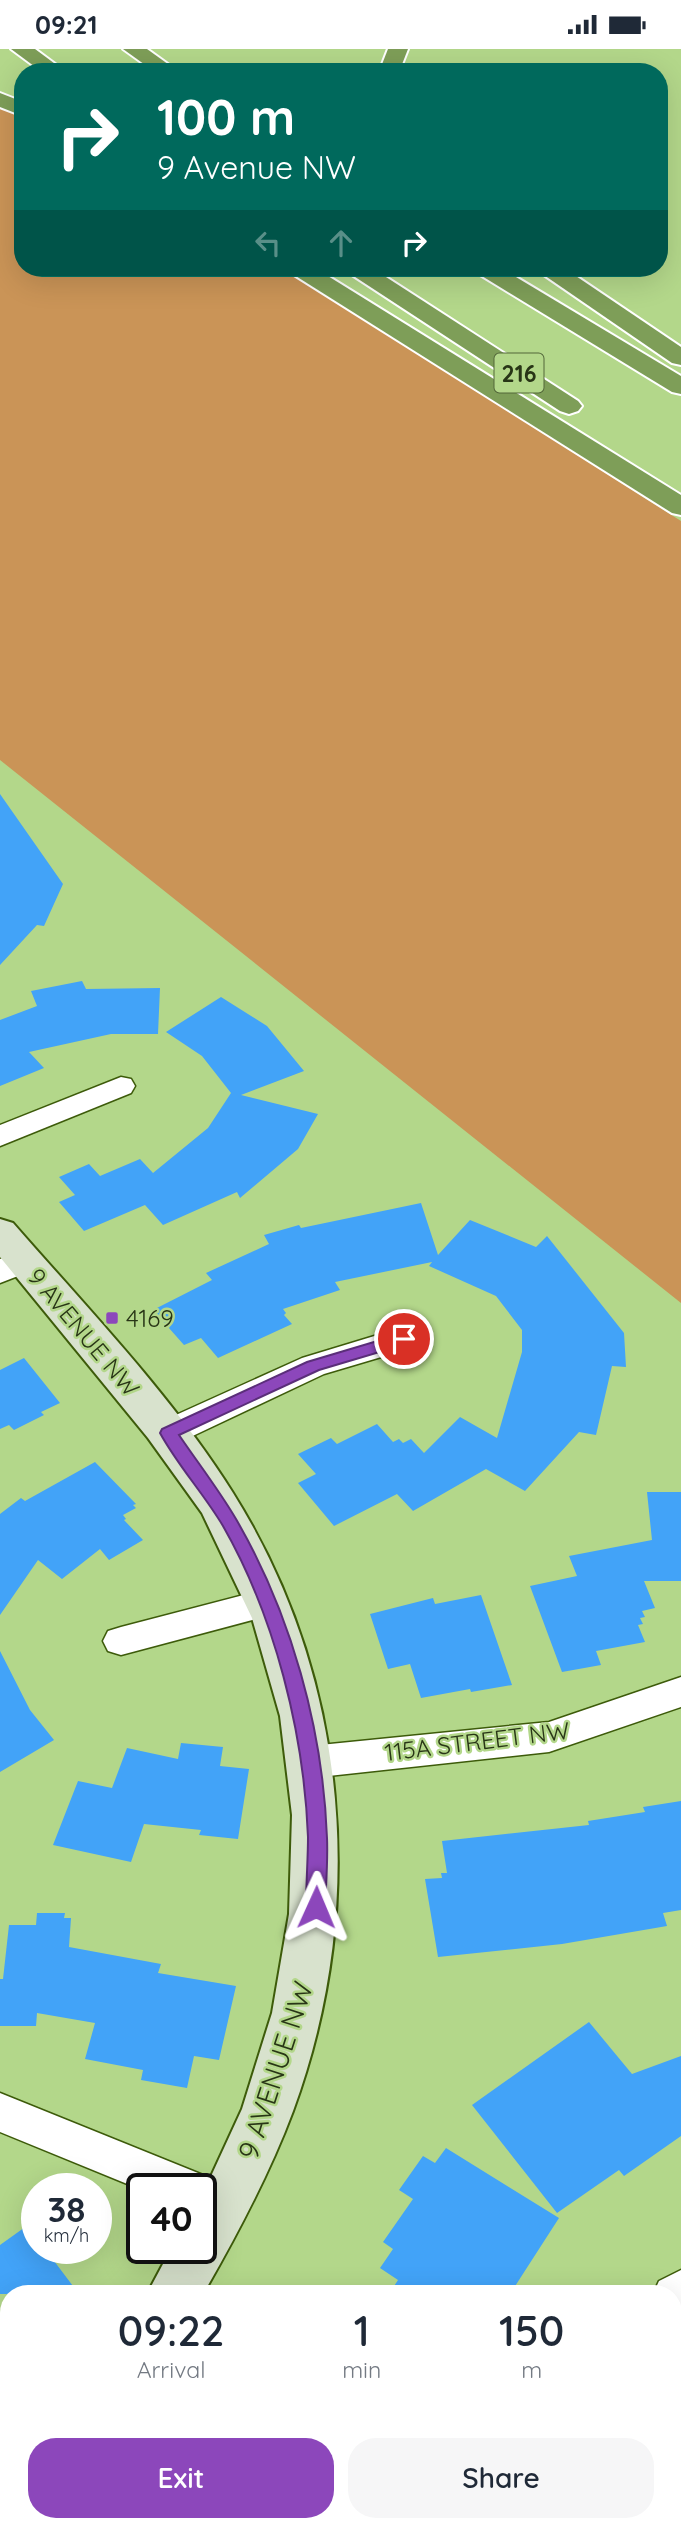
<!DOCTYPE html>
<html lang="en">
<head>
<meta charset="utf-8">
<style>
	:root { --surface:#fff; --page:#f6f6f7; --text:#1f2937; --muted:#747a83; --accent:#8c47bb }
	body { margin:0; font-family:Quicksand,sans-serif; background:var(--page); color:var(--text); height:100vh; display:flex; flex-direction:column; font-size:26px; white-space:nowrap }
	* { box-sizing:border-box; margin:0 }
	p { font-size:23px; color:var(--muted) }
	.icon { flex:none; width:38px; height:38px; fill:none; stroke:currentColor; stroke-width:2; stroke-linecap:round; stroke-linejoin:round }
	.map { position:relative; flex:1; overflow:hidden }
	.details { position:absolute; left:0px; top:2236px; width:682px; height:247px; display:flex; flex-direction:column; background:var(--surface); border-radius:28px 28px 0 0; box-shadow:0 7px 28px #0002 }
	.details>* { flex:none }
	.hud { position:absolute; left:14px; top:14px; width:654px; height:214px; border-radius:28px; box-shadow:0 7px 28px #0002; background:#00695c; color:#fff; overflow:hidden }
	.speed { position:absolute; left:21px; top:2124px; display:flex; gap:14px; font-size:35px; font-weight:700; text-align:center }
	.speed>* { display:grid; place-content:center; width:91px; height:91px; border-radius:50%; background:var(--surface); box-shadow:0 7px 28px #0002; line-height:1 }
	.speed small { font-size:18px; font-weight:400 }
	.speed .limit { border:4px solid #111; border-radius:10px; background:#fff; color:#111 }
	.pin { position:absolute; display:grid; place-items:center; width:60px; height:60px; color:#fff; margin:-30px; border:4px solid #fff; border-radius:50%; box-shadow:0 2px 7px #0007 }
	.me { position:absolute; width:77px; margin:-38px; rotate:1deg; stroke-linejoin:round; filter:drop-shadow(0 0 5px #0008) }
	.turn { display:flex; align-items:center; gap:24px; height:147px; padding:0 28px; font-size:32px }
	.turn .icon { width:91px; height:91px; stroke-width:2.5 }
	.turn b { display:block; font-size:49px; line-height:60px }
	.lanes { display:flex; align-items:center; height:66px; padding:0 28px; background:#0003; justify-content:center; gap:35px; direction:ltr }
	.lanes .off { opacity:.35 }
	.eta { display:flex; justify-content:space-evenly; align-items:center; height:119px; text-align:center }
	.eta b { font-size:42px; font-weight:600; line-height:49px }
	.primary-button { display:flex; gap:14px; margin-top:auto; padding:14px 28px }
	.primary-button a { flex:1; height:80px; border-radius:28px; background:var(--accent); color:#fff; font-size:28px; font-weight:600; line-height:80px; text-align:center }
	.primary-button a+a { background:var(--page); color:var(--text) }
	.status { display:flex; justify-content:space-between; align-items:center; height:49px; padding:0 35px; background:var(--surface); direction:ltr }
	.status svg { height:19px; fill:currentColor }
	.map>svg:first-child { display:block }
	.green { fill:#ca9457 }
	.building { fill:#42a3f8 }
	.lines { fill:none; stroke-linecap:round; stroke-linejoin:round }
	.street-casing { stroke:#3d5b0a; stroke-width:3 }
	.secondary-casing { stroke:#3d5b0a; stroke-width:4 }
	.highway-casing { stroke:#fff; stroke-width:4 }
	.street { fill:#fff; fill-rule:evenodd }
	.secondary { fill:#d8e2cd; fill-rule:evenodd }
	.highway { fill:#7e9e58; fill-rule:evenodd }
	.route { fill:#8c47bb; stroke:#5b2e7a; stroke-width:2 }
	.poi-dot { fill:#8c47bb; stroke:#b3d78a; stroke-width:2.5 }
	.labels { text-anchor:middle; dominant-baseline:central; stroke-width:5; stroke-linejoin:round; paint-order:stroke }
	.shield { fill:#b3d78a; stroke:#526639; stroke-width:2 }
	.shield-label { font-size:23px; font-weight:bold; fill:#283516 }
	.poi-label { font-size:24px; fill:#283516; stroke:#b3d78a; text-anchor:start }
	.street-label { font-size:24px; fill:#283516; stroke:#b3d78a }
	.near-street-label { font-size:28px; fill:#283516; stroke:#b3d78a }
</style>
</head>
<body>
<div class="status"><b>09:21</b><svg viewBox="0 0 49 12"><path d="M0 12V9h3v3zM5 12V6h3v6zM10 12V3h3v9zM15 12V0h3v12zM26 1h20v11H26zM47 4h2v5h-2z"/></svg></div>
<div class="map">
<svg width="681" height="2483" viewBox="0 0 681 2483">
	<rect width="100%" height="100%" fill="#b3d78a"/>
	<path class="green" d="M 0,58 L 23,69 L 23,219 L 282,219 L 681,472 L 681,1254 L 0,711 Z"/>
	<g class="building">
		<path d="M 0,745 L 63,835 L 44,877 L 37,876 L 0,916 Z"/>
		<path d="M 82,932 L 86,940 L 160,939 L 158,985 L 111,985 L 29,1003 L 44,1019 L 0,1037 L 0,971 L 37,957 L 31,942 Z"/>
		<path d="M 221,948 L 267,977 L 304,1022 L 241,1046 L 318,1065 L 298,1100 L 240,1149 L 237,1143 L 163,1176 L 145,1156 L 84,1182 L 59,1153 L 75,1146 L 59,1128 L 89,1115 L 100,1127 L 140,1110 L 153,1124 L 208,1079 L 231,1044 L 202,1007 L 166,983 Z"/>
		<path d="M 421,1154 L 438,1206 L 470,1171 L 536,1198 L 547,1187 L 624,1284 L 626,1318 L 612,1317 L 596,1386 L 579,1383 L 525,1442 L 486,1420 L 413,1462 L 397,1445 L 334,1477 L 298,1434 L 316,1425 L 298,1405 L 331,1389 L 337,1395 L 377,1375 L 393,1393 L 399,1390 L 403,1394 L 411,1390 L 424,1404 L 460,1368 L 497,1389 L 522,1303 L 522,1281 L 496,1247 L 429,1217 L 432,1213 L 335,1233 L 340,1241 L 283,1260 L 286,1264 L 284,1266 L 292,1275 L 218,1309 L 201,1289 L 184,1296 L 153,1261 L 212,1231 L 206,1224 L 269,1195 L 264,1186 L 299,1176 L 301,1179 Z"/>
		<path d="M 24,1309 L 60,1354 L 41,1363 L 44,1366 L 14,1381 L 9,1376 L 0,1380 L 0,1321 Z"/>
		<path d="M 95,1413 L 136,1455 L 133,1456 L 136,1459 L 123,1466 L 126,1470 L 124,1471 L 143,1491 L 109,1511 L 100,1500 L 62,1530 L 38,1511 L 0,1566 L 0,1465 L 21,1449 L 25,1452 Z"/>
		<path d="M 647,1443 L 681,1443 L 681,1532 L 644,1532 L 655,1559 L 642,1562 L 645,1568 L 640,1569 L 643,1575 L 638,1576 L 645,1593 L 596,1602 L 601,1616 L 562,1623 L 530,1537 L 577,1527 L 569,1507 L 652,1491 Z"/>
		<path d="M 481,1546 L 512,1636 L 471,1643 L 470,1640 L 421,1649 L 410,1615 L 388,1620 L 370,1565 L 433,1549 L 435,1555 Z"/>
		<path d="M 0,1602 L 30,1661 L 54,1691 L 0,1723 Z"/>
		<path d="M 181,1694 L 223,1698 L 220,1717 L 249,1720 L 238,1790 L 199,1786 L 201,1781 L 144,1775 L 131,1813 L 53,1796 L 78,1732 L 112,1739 L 127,1699 L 178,1710 Z"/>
		<path d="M 681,1752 L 681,1861 L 663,1864 L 667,1877 L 562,1895 L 438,1908 L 425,1830 L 442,1829 L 441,1824 L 447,1824 L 442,1792 L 589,1776 L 588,1772 L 645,1763 L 643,1758 Z"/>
		<path d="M 37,1864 L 65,1864 L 64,1869 L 71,1869 L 69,1898 L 161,1915 L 158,1924 L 236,1937 L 219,2011 L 194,2007 L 187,2039 L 141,2031 L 143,2021 L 85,2010 L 95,1974 L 37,1964 L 36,1977 L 0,1977 L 0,1930 L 3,1930 L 9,1876 L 36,1876 Z"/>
		<path d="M 589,1973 L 632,2025 L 681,2007 L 681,2087 L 624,2127 L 619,2121 L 557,2164 L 472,2056 Z"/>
		<path d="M 446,2099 L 559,2169 L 510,2245 L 389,2245 L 398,2231 L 380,2219 L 393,2200 L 383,2193 L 413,2150 L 399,2141 L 423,2107 L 435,2114 Z"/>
		<path d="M 28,2176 L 37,2188 L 37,2200 L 45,2200 L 79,2245 L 0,2245 L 0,2196 Z"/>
	</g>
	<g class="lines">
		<defs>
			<g id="street">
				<path d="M 121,1028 L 131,1030 L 135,1037 L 131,1044 L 0,1097 L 0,1076 Z"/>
				<path d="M 25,1201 L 36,1204 L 41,1212 L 36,1220 L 0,1234 L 0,1210 Z"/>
				<path d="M 404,1278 L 415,1282 L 420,1290 L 415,1298 L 324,1325 L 180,1393 L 168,1396 L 156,1393 L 151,1384 L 156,1375 L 302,1309 Z"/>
				<path d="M 267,1540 L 279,1544 L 285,1554 L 279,1564 L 121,1606 L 108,1602 L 103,1592 L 108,1582 L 121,1578 Z"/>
				<path d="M 681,1628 L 681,1658 L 549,1703 L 310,1729 L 297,1724 L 291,1713 L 297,1702 L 310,1697 L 549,1673 Z"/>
				<path d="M 0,2044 L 203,2126 L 209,2140 L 203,2154 L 201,2140 L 142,2141 L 0,2083 Z"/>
				<path d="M 681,2221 L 681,2266 L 674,2269 L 674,2245 L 653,2245 L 659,2232 Z"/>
				<path d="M 489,2474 L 537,2474 L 534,2483 L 486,2483 Z"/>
			</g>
			<g id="secondary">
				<path d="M 0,1170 L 13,1174 C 88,1260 173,1348 233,1444 C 349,1629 368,1858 293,2062 C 269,2126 237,2186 203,2245 L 147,2245 L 171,2200 L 201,2200 L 201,2149 L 242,2060 L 272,1964 L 289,1865 L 292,1766 L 280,1667 L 252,1569 L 202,1464 L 148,1389 L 0,1208 Z"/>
				<path d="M 9,2421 L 9,2474 L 24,2474 L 8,2483 L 0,2483 L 0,2424 Z"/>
			</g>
			<g id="highway">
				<path d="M 11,0 L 35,0 L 66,23 L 42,23 Z"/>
				<path d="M 123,0 L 147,0 L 179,23 L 155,23 Z"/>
				<path d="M 388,0 L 408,0 L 399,23 L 379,23 Z"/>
				<path d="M 0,44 L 23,53 L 23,67 L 0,58 Z"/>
				<path d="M 287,219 L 315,219 L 681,446 L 681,466 L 672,464 L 291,224 Z"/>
				<path d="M 345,219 L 372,219 L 578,352 L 582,357 L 578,362 L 569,365 L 560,362 L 349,224 Z"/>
				<path d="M 473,219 L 501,219 L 681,327 L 681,345 L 672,343 L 477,224 Z"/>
				<path d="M 538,219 L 564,219 L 681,298 L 681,316 L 672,314 L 541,224 Z"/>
			</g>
		</defs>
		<use href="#street" class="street-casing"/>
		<use href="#secondary" class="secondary-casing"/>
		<use href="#highway" class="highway-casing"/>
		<use href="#street" class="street"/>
		<use href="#secondary" class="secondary"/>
		<use href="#highway" class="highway"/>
	</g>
	<path class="route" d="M 404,1284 L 410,1286 L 412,1290 L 410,1294 L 319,1321 L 179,1386 C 198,1414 219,1441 236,1470 C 291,1565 323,1679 327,1789 C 328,1812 326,1835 325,1858 L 323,1864 L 316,1866 L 309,1864 L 306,1858 C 306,1835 308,1811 308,1788 C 304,1684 275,1568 223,1477 C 204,1445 178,1417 160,1384 L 162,1380 L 307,1313 Z"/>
	<rect class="poi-dot" x="105" y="1262" width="14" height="14" rx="3.5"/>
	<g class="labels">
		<rect class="shield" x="494.5" y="304.5" width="49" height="39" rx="5"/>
		<g class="shield-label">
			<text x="519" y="324">216</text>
		</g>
		<g class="poi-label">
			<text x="126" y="1269">4169</text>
		</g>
		<g class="street-label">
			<text transform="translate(84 1283) rotate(50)">9 AVENUE NW</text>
			<text transform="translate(477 1692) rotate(-7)">115A STREET NW</text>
		</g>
		<g class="near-street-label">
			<text transform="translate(275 2021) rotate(-72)">9 AVENUE NW</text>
		</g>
	</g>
</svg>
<div class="speed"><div>38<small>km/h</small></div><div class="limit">40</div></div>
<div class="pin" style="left:404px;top:1290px;background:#d93025"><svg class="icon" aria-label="arrive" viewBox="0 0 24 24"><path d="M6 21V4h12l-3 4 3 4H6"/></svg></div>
<svg class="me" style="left:316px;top:1858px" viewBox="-20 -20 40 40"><path d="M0-17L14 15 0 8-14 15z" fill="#8c47bb" stroke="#fff" stroke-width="4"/></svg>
<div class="hud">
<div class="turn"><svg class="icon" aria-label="right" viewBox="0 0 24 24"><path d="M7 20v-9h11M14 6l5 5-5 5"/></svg><div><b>100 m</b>9 Avenue NW</div></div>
<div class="lanes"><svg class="icon off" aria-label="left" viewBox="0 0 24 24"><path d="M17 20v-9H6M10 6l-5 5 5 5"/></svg><svg class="icon off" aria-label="ahead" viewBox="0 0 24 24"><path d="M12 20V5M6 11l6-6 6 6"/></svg><svg class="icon" aria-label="right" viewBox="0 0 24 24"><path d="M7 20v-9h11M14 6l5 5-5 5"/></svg></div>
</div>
<section class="details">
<div class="eta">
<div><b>09:22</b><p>Arrival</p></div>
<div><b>1</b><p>min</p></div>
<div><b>150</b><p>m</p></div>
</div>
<div class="primary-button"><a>Exit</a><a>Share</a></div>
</section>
</div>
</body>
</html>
